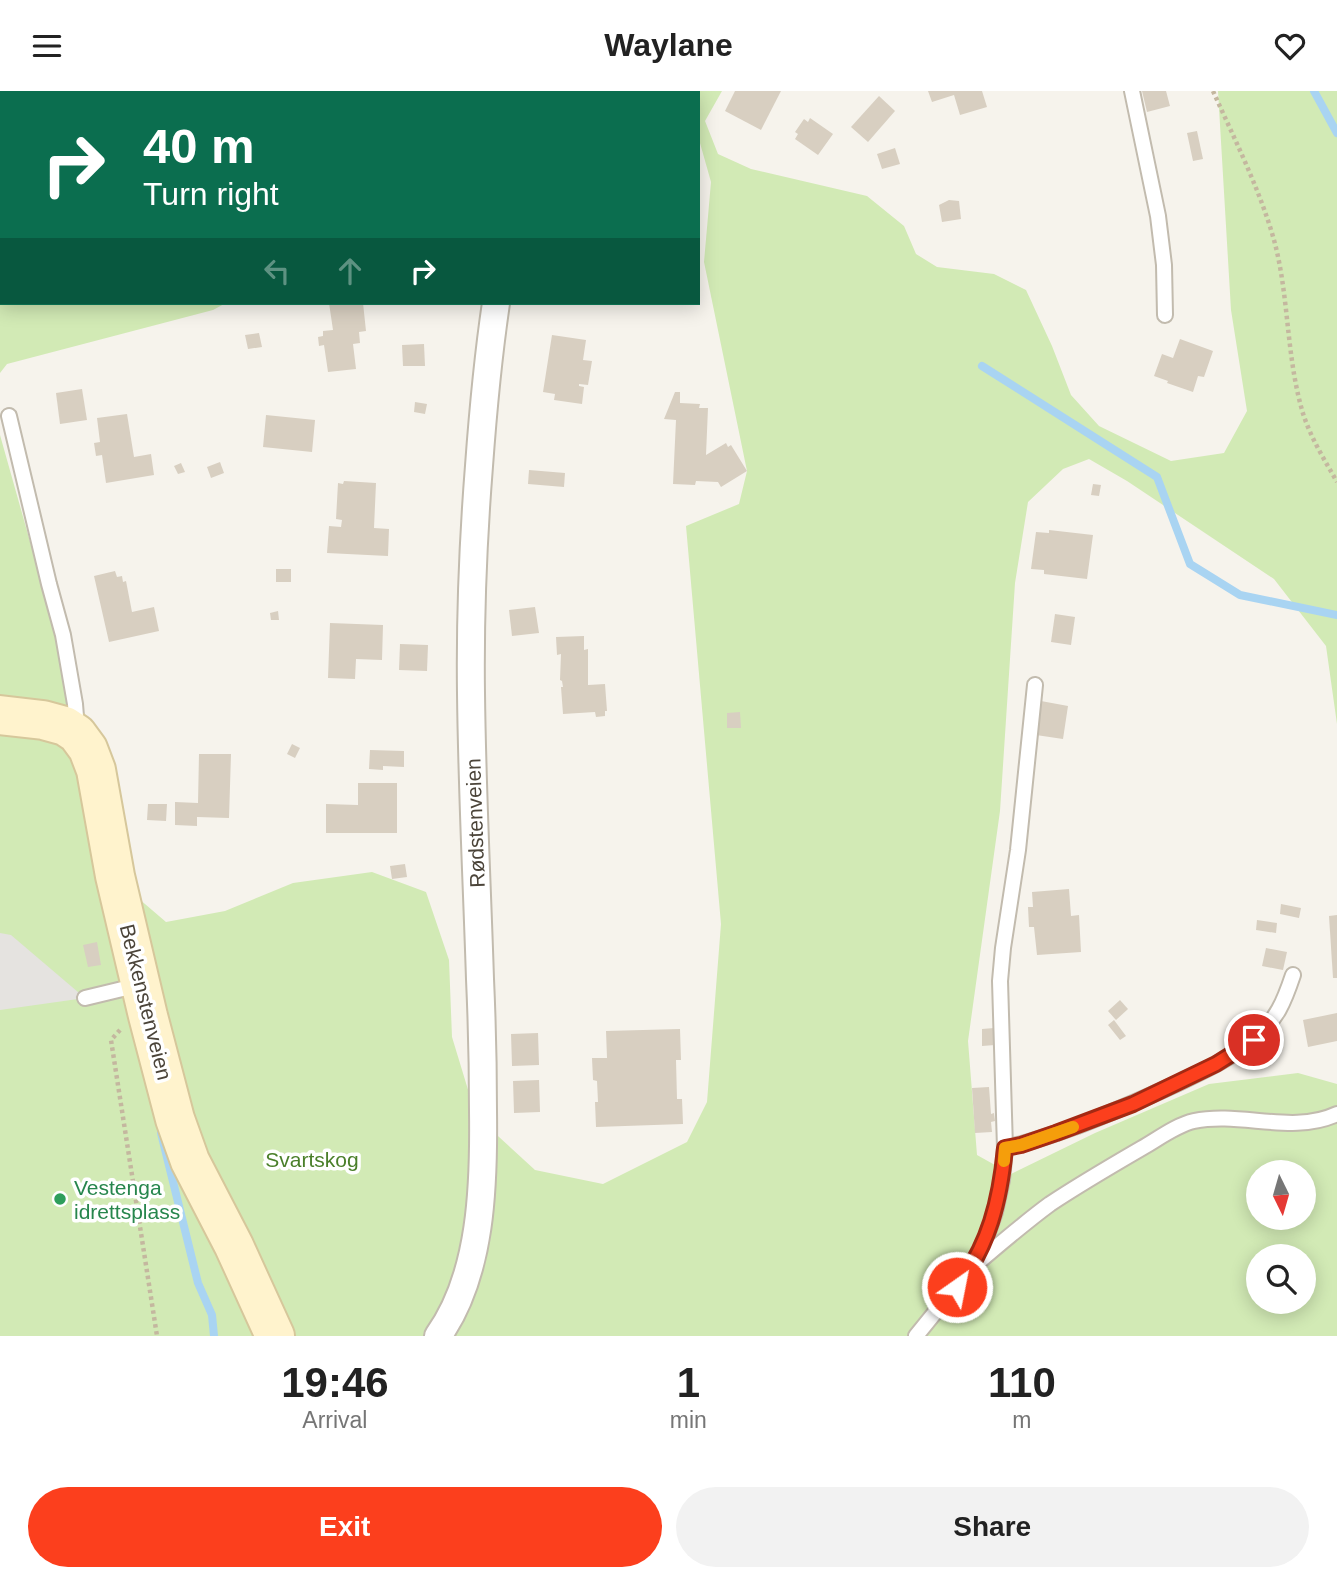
<!DOCTYPE html>
<html lang="en">
<head>
<meta charset="utf-8">
<style>
	:root { --surface:#fff; --page:#f2f2f2; --text:#222; --muted:#767676; --accent:#fc3f1d }
	body { margin:0; font-family:Arial,sans-serif; background:var(--page); color:var(--text); height:100vh; display:flex; flex-direction:column; font-size:26px; white-space:nowrap }
	* { box-sizing:border-box; margin:0 }
	p { font-size:23px; color:var(--muted) }
	.icon { flex:none; width:38px; height:38px; fill:none; stroke:currentColor; stroke-width:2; stroke-linecap:round; stroke-linejoin:round }
	.map { position:relative; height:1245px; overflow:hidden }
	.panel { display:flex; flex-direction:column; background:var(--surface); flex:1 }
	.panel>* { flex:none }
	.top-card { position:absolute; left:0px; top:0px; width:700px; height:214px; box-shadow:0 4px 18px #0003; background:#0b6e4f; color:#fff; overflow:hidden }
	.needle { width:46px; rotate:175deg }
	.tools { position:absolute; left:1246px; top:1069px; display:grid; gap:14px }
	.tools a { display:grid; place-items:center; width:70px; height:70px; border-radius:50%; background:var(--surface); box-shadow:0 4px 18px #0003; font-size:35px }
	.pin { position:absolute; display:grid; place-items:center; width:60px; height:60px; color:#fff; margin:-30px; border:4px solid #fff; border-radius:50%; box-shadow:0 2px 7px #0007 }
	.me { position:absolute; width:77px; margin:-38px; rotate:33deg; stroke-linejoin:round; filter:drop-shadow(0 0 5px #0008) }
	.turn { display:flex; align-items:center; gap:24px; height:147px; padding:0 28px; font-size:32px }
	.turn .icon { width:91px; height:91px; stroke-width:2.5 }
	.turn b { display:block; font-size:49px; line-height:60px }
	.lanes { display:flex; align-items:center; height:66px; padding:0 28px; background:#0003; justify-content:center; gap:35px; direction:ltr }
	.lanes .off { opacity:.35 }
	.eta { display:flex; justify-content:space-evenly; align-items:center; height:119px; text-align:center }
	.eta b { font-size:42px; font-weight:700; line-height:49px }
	.button { display:flex; gap:14px; margin-top:auto; padding:14px 28px }
	.button a { flex:1; height:80px; border-radius:42px; background:var(--accent); color:#fff; font-size:28px; font-weight:700; line-height:80px; text-align:center }
	.button a+a { background:var(--page); color:var(--text) }
	header { display:flex; justify-content:space-between; align-items:center; height:91px; padding:0 28px; background:var(--surface); font-size:32px; font-weight:700 }
	.map>svg:first-child { display:block }
	.green { fill:#d2eab5; fill-rule:evenodd }
	.parking { fill:#e5e3e0 }
	.lines { fill:none; stroke-linecap:round; stroke-linejoin:round }
	.stream { stroke:#a9d4f2; stroke-width:8 }
	.building { fill:#d8cfc1 }
	.lane-casing { stroke:#c2bbae; stroke-width:18 }
	.street-casing { stroke:#c2bbae; stroke-width:30 }
	.secondary-casing { stroke:#d6c79b; stroke-width:42 }
	.path { stroke:#c4b79f; stroke-width:4.5; stroke-dasharray:3.5 3.5; stroke-linecap:butt }
	.lane { stroke:#fff; stroke-width:14 }
	.street { stroke:#fff; stroke-width:26 }
	.secondary { stroke:#fff3cd; stroke-width:38 }
	.route-casing { stroke:#a42913; stroke-width:18 }
	.route { stroke:#fc3f1d; stroke-width:12 }
	.slow { stroke:#f59e0b; stroke-width:12 }
	.leisure-dot { fill:#2e9e5b; stroke:#fff; stroke-width:2.5 }
	.labels { text-anchor:middle; dominant-baseline:central; stroke-width:7; stroke-linejoin:round; paint-order:stroke }
	.street-label { font-size:21px; fill:#4b4439; stroke:#fff }
	.park-label { font-size:21px; fill:#4a7f2a; stroke:#fff }
	.leisure-label { font-size:21px; fill:#27864d; stroke:#fff; text-anchor:start }
</style>
</head>
<body>
<header><svg class="icon" aria-label="menu" viewBox="0 0 24 24"><path d="M4 6h16M4 12h16M4 18h16"/></svg>Waylane<svg class="icon" aria-label="heart" viewBox="0 0 24 24"><path d="M12 20l-8-8c-3-5 5-10 8-4 3-6 11-1 8 4z"/></svg></header>
<div class="map">
<svg width="1337" height="1245" viewBox="0 0 1337 1245">
	<rect width="100%" height="100%" fill="#f6f3ec"/>
	<g class="green">
		<path d="M 0,0 L 330,0 L 330,2 L 2,2 L 2,212 L 226,212 L 213,219 L 7,273 L 0,282 Z"/>
		<path d="M 687,0 L 722,0 L 705,30 L 718,63 L 751,78 L 867,105 L 904,135 L 916,163 L 937,176 L 994,183 L 1026,199 L 1052,255 L 1071,304 L 1099,335 L 1171,370 L 1224,362 L 1247,320 L 1231,219 L 1218,0 L 1337,0 L 1337,633 L 1326,555 L 1274,488 L 1127,390 L 1089,368 L 1063,378 L 1028,411 L 1015,492 L 1000,720 L 968,950 L 977,1064 L 1011,1083 L 1095,1042 L 1209,993 L 1298,982 L 1337,993 L 1337,1245 L 0,1245 L 0,344 L 109,731 L 124,795 L 166,831 L 225,820 L 293,792 L 372,781 L 426,801 L 449,869 L 452,946 L 476,1025 L 535,1079 L 603,1093 L 687,1051 L 707,1011 L 721,833 L 686,435 L 739,413 L 747,380 L 704,171 L 711,91 L 698,45 L 698,2 L 688,2 ZM 1258,1082 L 1304,1082 L 1304,1127 L 1258,1127 ZM 1258,1166 L 1304,1166 L 1304,1211 L 1258,1211 Z"/>
	</g>
	<path class="parking" d="M 0,842 L 11,844 L 85,907 L 0,919 Z"/>
	<g class="lines">
		<g class="stream">
			<path d="M 1314,0 L 1337,42"/>
			<path d="M 982,275 L 1157,386 L 1190,473 L 1240,504 L 1337,524"/>
			<path d="M 161,1042 L 198,1192 L 212,1224 L 214,1245"/>
		</g>
	</g>
	<g class="building">
		<path d="M 735,0 L 781,0 L 761,39 L 725,20 Z"/>
		<path d="M 928,0 L 982,0 L 987,16 L 960,24 L 954,4 L 932,11 Z"/>
		<path d="M 1142,0 L 1166,0 L 1170,15 L 1147,21 Z"/>
		<path d="M 879,5 L 895,20 L 868,51 L 851,36 Z"/>
		<path d="M 810,27 L 833,43 L 818,64 L 795,48 L 798,43 L 795,41 L 804,28 L 808,31 Z"/>
		<path d="M 1197,40 L 1203,68 L 1193,70 L 1187,42 Z"/>
		<path d="M 895,57 L 900,73 L 882,78 L 877,63 Z"/>
		<path d="M 949,109 L 959,110 L 961,128 L 942,131 L 939,114 Z"/>
		<path d="M 329,212 L 363,212 L 366,240 L 359,241 L 360,252 L 353,253 L 356,278 L 328,281 L 324,254 L 319,255 L 318,246 L 323,245 L 323,240 L 333,239 Z"/>
		<path d="M 259,242 L 262,256 L 248,258 L 245,244 Z"/>
		<path d="M 552,244 L 586,249 L 583,269 L 592,270 L 588,294 L 579,293 L 579,295 L 584,296 L 582,313 L 554,309 L 555,303 L 543,301 Z"/>
		<path d="M 1180,248 L 1213,260 L 1204,286 L 1198,285 L 1193,301 L 1167,292 L 1168,290 L 1154,285 L 1162,263 L 1173,267 Z"/>
		<path d="M 424,253 L 425,275 L 403,275 L 402,254 Z"/>
		<path d="M 82,298 L 87,329 L 60,333 L 56,302 Z"/>
		<path d="M 675,301 L 680,301 L 680,312 L 700,313 L 699,317 L 708,317 L 706,364 L 726,352 L 728,356 L 731,354 L 747,380 L 721,396 L 718,391 L 696,390 L 695,394 L 673,393 L 676,329 L 664,328 Z"/>
		<path d="M 415,311 L 427,313 L 425,323 L 414,321 Z"/>
		<path d="M 127,323 L 134,366 L 151,363 L 154,384 L 106,392 L 102,364 L 96,365 L 94,352 L 100,351 L 97,327 Z"/>
		<path d="M 266,324 L 315,329 L 312,361 L 263,356 Z"/>
		<path d="M 220,371 L 224,382 L 211,387 L 207,376 Z"/>
		<path d="M 181,372 L 185,381 L 178,383 L 174,375 Z"/>
		<path d="M 529,379 L 565,382 L 564,396 L 528,393 Z"/>
		<path d="M 344,390 L 376,392 L 374,437 L 389,438 L 388,465 L 327,462 L 329,435 L 341,436 L 342,429 L 336,428 L 338,392 L 343,393 Z"/>
		<path d="M 1093,393 L 1101,394 L 1099,405 L 1091,404 Z"/>
		<path d="M 1049,439 L 1093,444 L 1087,488 L 1044,483 L 1044,479 L 1031,478 L 1036,441 L 1049,442 Z"/>
		<rect x="276" y="478" width="15" height="13"/>
		<path d="M 115,480 L 117,486 L 122,485 L 123,491 L 126,490 L 132,521 L 154,516 L 159,540 L 109,551 L 94,485 Z"/>
		<path d="M 535,516 L 539,542 L 512,545 L 509,519 Z"/>
		<path d="M 278,520 L 279,529 L 271,529 L 270,522 Z"/>
		<path d="M 1055,523 L 1075,526 L 1071,554 L 1051,551 Z"/>
		<path d="M 330,532 L 383,534 L 382,569 L 356,568 L 355,588 L 328,587 Z"/>
		<path d="M 584,545 L 584,559 L 588,558 L 588,594 L 605,593 L 607,620 L 605,620 L 605,625 L 596,626 L 595,621 L 563,623 L 561,596 L 563,596 L 562,590 L 560,589 L 561,563 L 557,564 L 556,546 Z"/>
		<path d="M 400,553 L 428,554 L 427,580 L 399,579 Z"/>
		<path d="M 1041,610 L 1068,615 L 1063,648 L 1036,644 Z"/>
		<path d="M 740,621 L 741,637 L 727,637 L 727,622 Z"/>
		<path d="M 292,653 L 300,657 L 295,667 L 287,663 Z"/>
		<path d="M 370,659 L 404,660 L 404,676 L 383,675 L 383,679 L 369,678 Z"/>
		<path d="M 199,663 L 231,663 L 229,727 L 197,726 L 197,735 L 175,734 L 175,711 L 198,712 Z"/>
		<path d="M 358,692 L 397,692 L 397,742 L 326,742 L 326,713 L 358,714 Z"/>
		<path d="M 148,713 L 167,713 L 166,730 L 147,729 Z"/>
		<path d="M 405,773 L 407,786 L 392,788 L 390,775 Z"/>
		<path d="M 1069,798 L 1071,825 L 1079,824 L 1081,861 L 1037,864 L 1034,836 L 1029,836 L 1028,816 L 1033,816 L 1032,801 Z"/>
		<path d="M 1281,813 L 1301,817 L 1299,827 L 1280,823 Z"/>
		<path d="M 1337,824 L 1337,887 L 1333,887 L 1329,825 Z"/>
		<path d="M 1257,829 L 1277,832 L 1276,842 L 1256,839 Z"/>
		<path d="M 97,851 L 101,874 L 88,876 L 83,854 Z"/>
		<path d="M 1266,857 L 1287,861 L 1283,879 L 1262,875 Z"/>
		<path d="M 1120,909 L 1128,918 L 1116,929 L 1108,920 Z"/>
		<path d="M 1337,922 L 1337,950 L 1308,956 L 1303,929 Z"/>
		<path d="M 1114,929 L 1126,945 L 1120,949 L 1108,934 Z"/>
		<path d="M 994,937 L 995,954 L 982,955 L 982,938 Z"/>
		<path d="M 680,938 L 681,969 L 676,969 L 677,1008 L 682,1008 L 683,1033 L 596,1036 L 595,1011 L 598,1011 L 597,990 L 593,989 L 592,967 L 607,967 L 606,940 Z"/>
		<path d="M 538,942 L 539,974 L 512,975 L 511,943 Z"/>
		<path d="M 539,989 L 540,1021 L 514,1022 L 513,990 Z"/>
		<path d="M 989,996 L 991,1023 L 994,1022 L 995,1030 L 991,1031 L 992,1041 L 975,1042 L 972,997 Z"/>
	</g>
	<g class="lines">
		<defs>
			<g id="lane">
				<path d="M 1132,0 L 1158,125 L 1164,174 L 1165,224"/>
				<path d="M 9,325 L 49,493 L 63,544 L 75,613 L 77,638"/>
				<path d="M 85,907 L 139,894"/>
				<path d="M 1005,1057 C 1030,1052 1053,1043 1077,1035 C 1111,1022 1143,1008 1176,993 C 1203,980 1232,967 1255,947 C 1277,928 1284,911 1293,884"/>
				<path d="M 975,1174 C 1000,1153 1024,1132 1050,1113 C 1080,1093 1111,1075 1142,1057 C 1158,1048 1176,1034 1194,1030 C 1241,1020 1292,1044 1337,1023"/>
				<path d="M 916,1245 L 971,1177 L 985,1150 L 995,1121 L 1002,1089 L 1005,1057 L 1000,890 L 1003,857 L 1018,759 L 1035,594"/>
			</g>
			<g id="street">
				<path d="M 533,2 L 533,0"/>
				<path d="M 438,1245 C 482,1184 484,1093 483,1020 C 483,976 482,932 480,888 C 477,793 472,698 471,602 C 470,526 473,451 479,375 C 483,320 488,266 496,212"/>
			</g>
			<path id="secondary" d="M 0,624 L 43,629 L 65,635 L 77,643 L 88,658 L 96,679 L 115,785 L 148,925 L 175,1028 L 190,1070 L 234,1155 L 275,1245"/>
		</defs>
		<use href="#lane" class="lane-casing"/>
		<use href="#street" class="street-casing"/>
		<use href="#secondary" class="secondary-casing"/>
		<g class="path">
			<path d="M 1213,0 C 1234,47 1260,99 1274,149 C 1289,204 1286,263 1302,319 C 1309,344 1324,368 1337,391"/>
			<path d="M 141,2 L 147,0"/>
			<path d="M 0,58 L 2,58"/>
			<path d="M 120,939 L 111,949 L 157,1245"/>
		</g>
		<use href="#lane" class="lane"/>
		<use href="#street" class="street"/>
		<use href="#secondary" class="secondary"/>
	</g>
	<g class="lines">
		<defs>
			<path id="route" d="M 957,1196 C 989,1154 1000,1110 1005,1057 L 1021,1054 L 1056,1042 L 1133,1013 L 1216,973 L 1254,949"/>
		</defs>
		<use href="#route" class="route-casing"/>
		<use href="#route" class="route"/>
		<path class="slow" d="M 1004,1070 L 1005,1057 L 1021,1054 L 1073,1036"/>
	</g>
	<circle class="leisure-dot" cx="60" cy="1108" r="7"/>
	<g class="labels">
		<g class="street-label">
			<text transform="translate(475 732) rotate(-92)">Rødstenveien</text>
			<text transform="translate(146 911) rotate(76)">Bekkenstenveien</text>
		</g>
		<g class="park-label">
			<text x="312" y="1068">Svartskog</text>
		</g>
		<g class="leisure-label">
			<text x="74" y="1096">Vestenga<tspan x="74" dy="24">idrettsplass</tspan></text>
		</g>
	</g>
</svg>
<div class="tools">
<a><svg class="needle" viewBox="-14 -14 28 28"><path d="M0-13l5 13h-10z" fill="#e53935"/><path d="M0 13l5-13h-10z" fill="#767676"/></svg></a>
<a><svg class="icon" aria-label="search" viewBox="0 0 24 24"><circle cx="10" cy="10" r="6"/><path d="M15 15l6 6"/></svg></a>
</div>
<div class="pin" style="left:1254px;top:949px;background:#d93025"><svg class="icon" aria-label="arrive" viewBox="0 0 24 24"><path d="M6 21V4h12l-3 4 3 4H6"/></svg></div>
<svg class="me" style="left:957px;top:1196px" viewBox="-20 -20 40 40"><circle r="17" fill="#fc3f1d" stroke="#fff" stroke-width="3"/><path d="M0-11L8 9 0 5-8 9z" fill="#fff"/></svg>
<div class="top-card">
<div class="turn"><svg class="icon" aria-label="right" viewBox="0 0 24 24"><path d="M7 20v-9h11M14 6l5 5-5 5"/></svg><div><b>40 m</b>Turn right</div></div>
<div class="lanes"><svg class="icon off" aria-label="left" viewBox="0 0 24 24"><path d="M17 20v-9H6M10 6l-5 5 5 5"/></svg><svg class="icon off" aria-label="ahead" viewBox="0 0 24 24"><path d="M12 20V5M6 11l6-6 6 6"/></svg><svg class="icon" aria-label="right" viewBox="0 0 24 24"><path d="M7 20v-9h11M14 6l5 5-5 5"/></svg></div>
</div>
</div>
<section class="panel">
<div class="eta">
<div><b>19:46</b><p>Arrival</p></div>
<div><b>1</b><p>min</p></div>
<div><b>110</b><p>m</p></div>
</div>
<div class="button"><a>Exit</a><a>Share</a></div>
</section>
</body>
</html>
